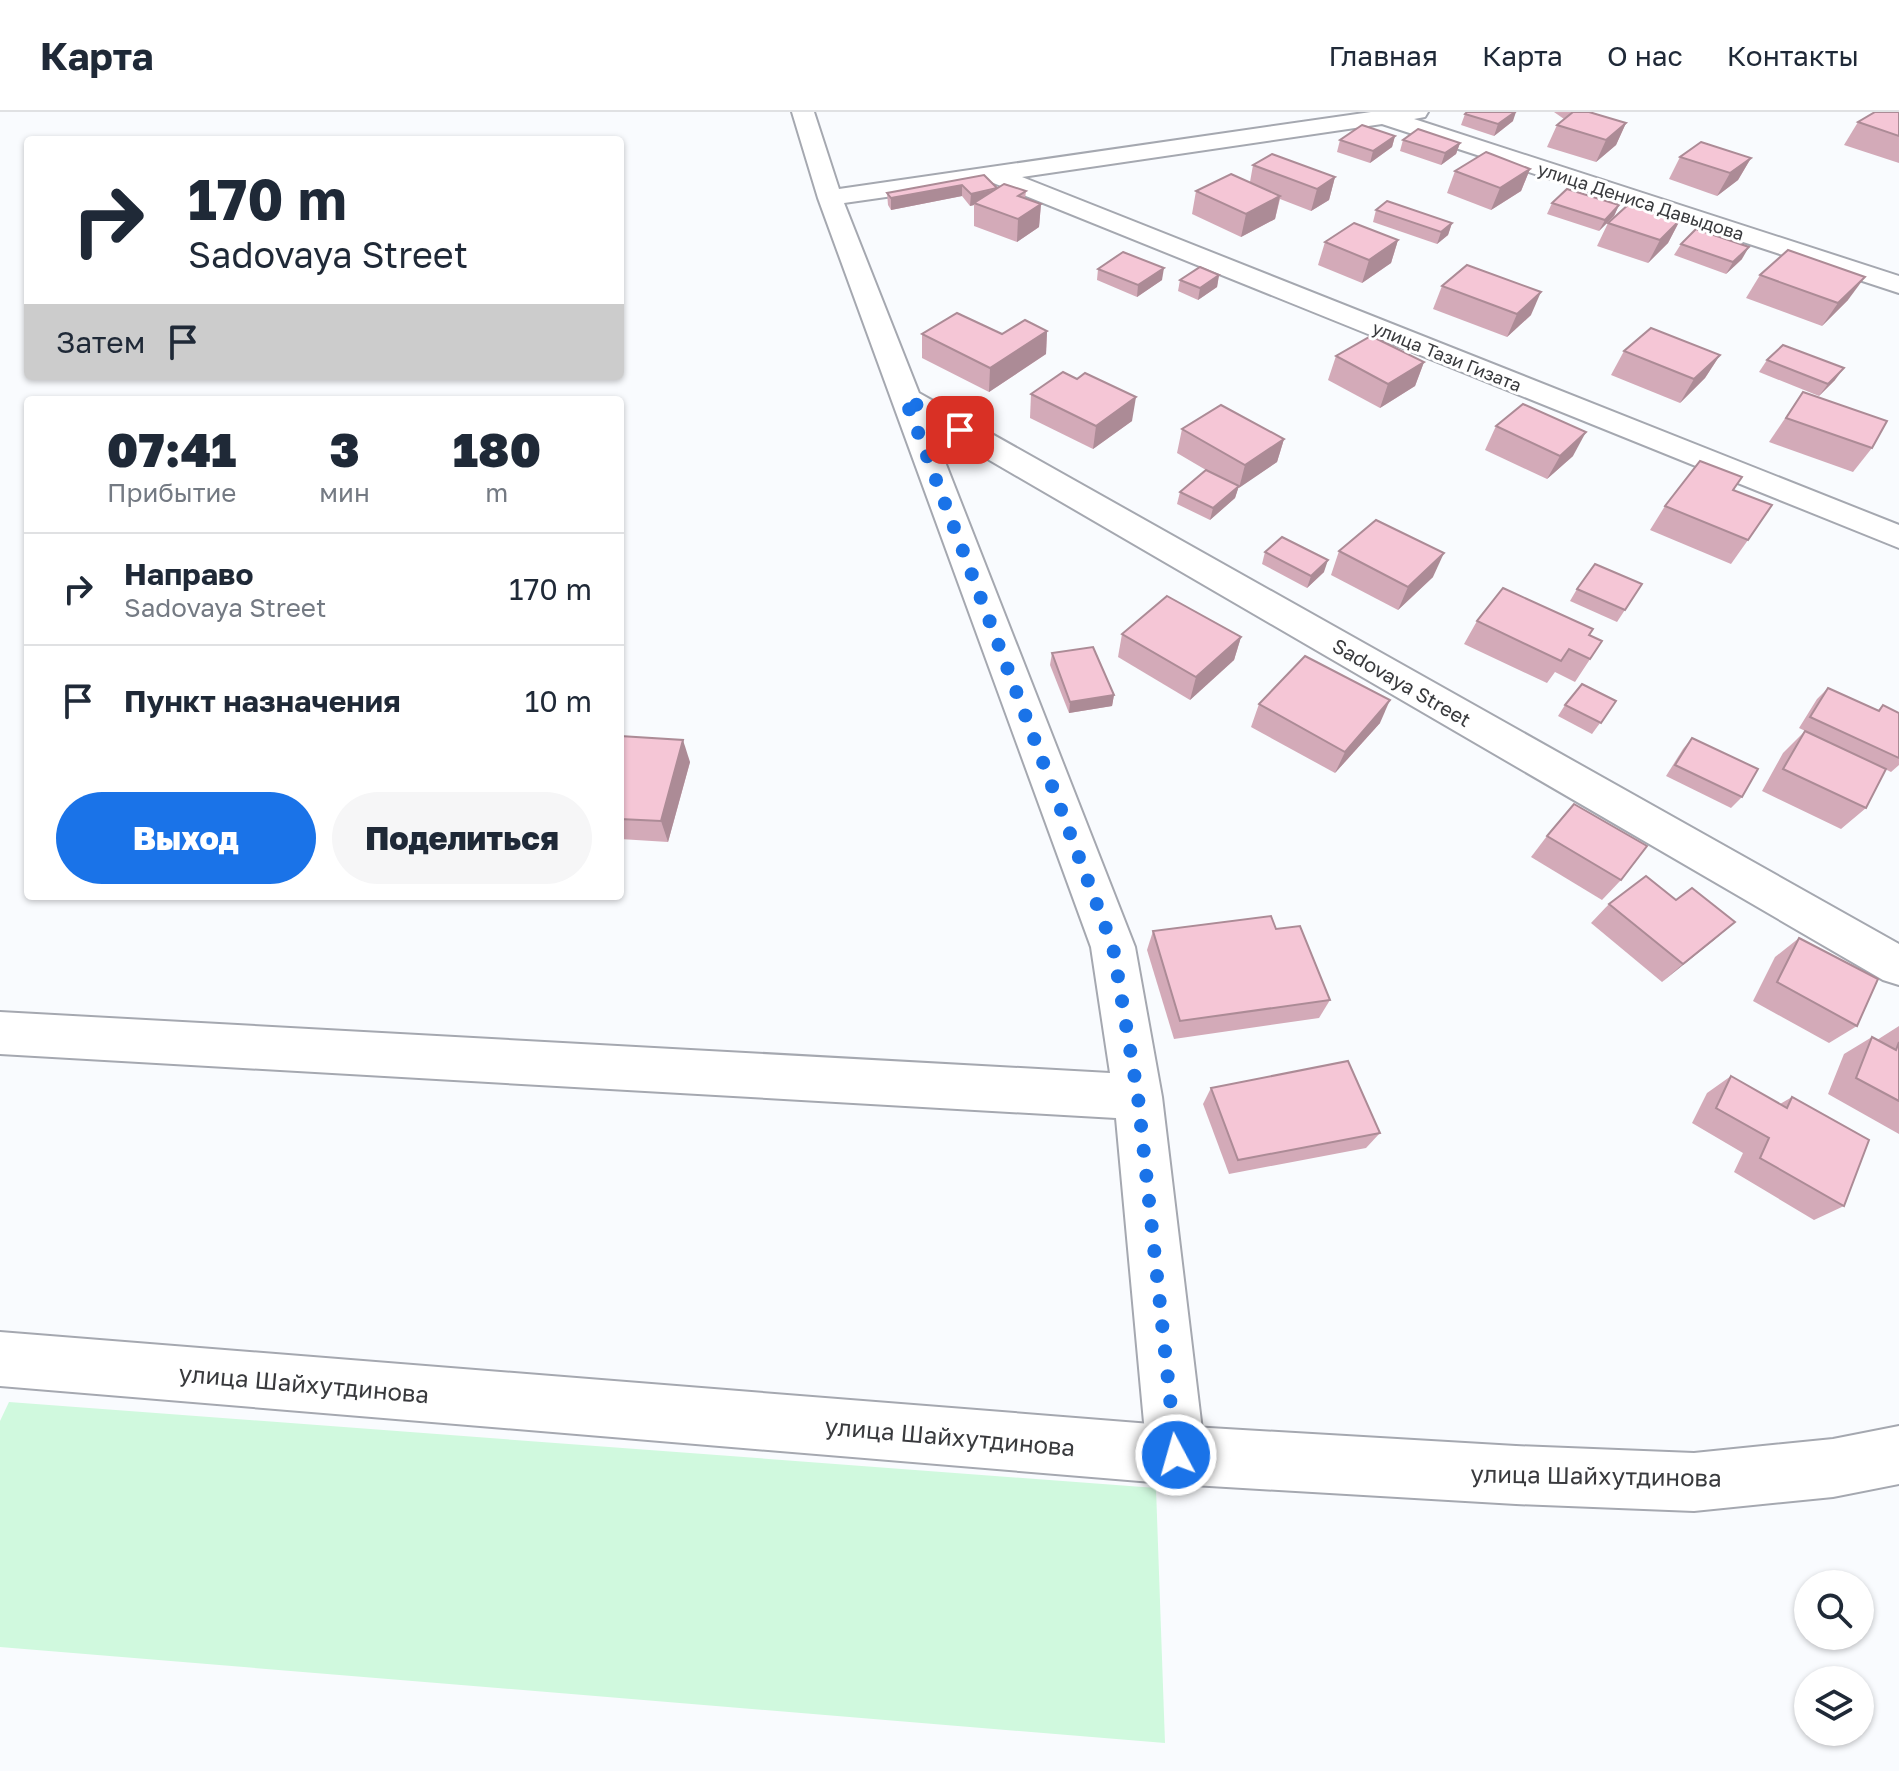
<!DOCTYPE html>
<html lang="ru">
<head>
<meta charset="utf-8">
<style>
	:root { --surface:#fff; --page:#f6f6f7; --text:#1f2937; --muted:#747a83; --line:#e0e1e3; --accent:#1a73e8 }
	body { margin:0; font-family:"Golos Text",sans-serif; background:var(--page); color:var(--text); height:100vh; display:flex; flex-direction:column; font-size:30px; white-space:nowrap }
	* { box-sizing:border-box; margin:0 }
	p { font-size:26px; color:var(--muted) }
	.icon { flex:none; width:44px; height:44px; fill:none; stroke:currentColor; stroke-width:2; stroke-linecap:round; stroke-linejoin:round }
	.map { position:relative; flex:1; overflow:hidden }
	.details { position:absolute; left:24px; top:284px; width:600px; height:504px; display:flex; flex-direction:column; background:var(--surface); border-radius:8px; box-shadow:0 2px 6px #0004 }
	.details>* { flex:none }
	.banner { position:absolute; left:24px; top:24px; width:600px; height:244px; border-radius:8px; box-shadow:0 2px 6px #0004; background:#fff; color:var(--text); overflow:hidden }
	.fabs { position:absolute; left:1794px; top:1458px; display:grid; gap:16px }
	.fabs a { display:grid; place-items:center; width:80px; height:80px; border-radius:50%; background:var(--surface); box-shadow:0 2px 6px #0004; font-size:40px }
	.pin { position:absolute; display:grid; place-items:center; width:68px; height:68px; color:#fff; margin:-34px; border-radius:16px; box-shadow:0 4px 12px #0006 }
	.me { position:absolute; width:88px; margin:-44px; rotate:354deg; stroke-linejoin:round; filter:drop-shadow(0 0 6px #0008) }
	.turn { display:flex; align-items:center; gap:28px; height:168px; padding:0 32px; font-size:36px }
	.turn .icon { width:104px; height:104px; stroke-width:2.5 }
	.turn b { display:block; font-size:56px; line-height:68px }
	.then { display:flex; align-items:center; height:76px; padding:0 32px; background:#0003; gap:16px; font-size:30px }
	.eta { display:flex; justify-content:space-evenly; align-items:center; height:136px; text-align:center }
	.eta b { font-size:48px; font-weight:800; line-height:56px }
	.primary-button { display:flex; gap:16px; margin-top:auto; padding:16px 32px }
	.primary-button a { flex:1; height:92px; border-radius:48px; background:var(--accent); color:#fff; font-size:32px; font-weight:800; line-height:92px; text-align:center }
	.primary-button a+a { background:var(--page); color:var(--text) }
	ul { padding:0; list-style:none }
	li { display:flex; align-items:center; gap:24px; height:112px; padding:0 32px; border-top:2px solid var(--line) }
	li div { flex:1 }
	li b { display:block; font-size:30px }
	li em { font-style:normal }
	header { display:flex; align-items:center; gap:48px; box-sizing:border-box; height:112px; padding:0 40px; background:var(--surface); border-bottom:2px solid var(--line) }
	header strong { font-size:38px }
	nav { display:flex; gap:44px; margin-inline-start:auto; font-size:28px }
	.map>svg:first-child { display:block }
	.green { fill:#d0f9de }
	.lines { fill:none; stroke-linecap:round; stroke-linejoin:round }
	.street-casing { stroke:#a5a8b0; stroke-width:4 }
	.secondary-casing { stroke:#a5a8b0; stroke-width:4 }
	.street { fill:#fff; fill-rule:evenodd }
	.secondary { fill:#fff; fill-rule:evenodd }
	.wall { fill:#d3aab8 }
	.shaded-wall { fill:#ac8b96 }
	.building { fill:#f5c6d6; stroke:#ac8b96; stroke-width:2 }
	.route { stroke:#1a73e8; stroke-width:14; stroke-dasharray:0 25.2 }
	.labels { text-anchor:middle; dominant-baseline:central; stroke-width:6; stroke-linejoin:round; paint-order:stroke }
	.far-street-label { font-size:18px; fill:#393a3d; stroke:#fff }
	.street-label { font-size:20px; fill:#393a3d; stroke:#fff }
	.near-street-label { font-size:24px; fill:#393a3d; stroke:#fff }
</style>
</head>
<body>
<header>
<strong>Карта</strong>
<nav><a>Главная</a><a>Карта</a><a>О нас</a><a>Контакты</a></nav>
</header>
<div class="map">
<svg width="1899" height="1659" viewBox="0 0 1899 1659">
	<rect width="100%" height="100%" fill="#f9fbfe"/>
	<path class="green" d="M 9,1290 L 1156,1376 L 1165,1631 L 0,1535 L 0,1309 Z"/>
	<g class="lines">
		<defs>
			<path id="street" d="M 792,0 L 814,0 L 839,77 L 1371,0 L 1428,0 L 1425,5 L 1414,7 L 1899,164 L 1899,181 L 1382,12 L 1022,65 L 1899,413 L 1899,436 L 991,70 L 844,91 L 919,281 L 1899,832 L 1899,873 L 1883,868 L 931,314 L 1135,835 L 1162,985 L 1205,1343 L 1196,1363 L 1176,1372 L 1156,1363 L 1147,1343 L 1116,1006 L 0,942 L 0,900 L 1110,961 L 1091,835 L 818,86 Z"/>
			<path id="secondary" d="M 0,1220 L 1176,1314 L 1516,1334 L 1694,1341 L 1833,1327 L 1899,1314 L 1899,1372 L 1833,1385 L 1694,1399 L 1516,1392 L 1176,1372 L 0,1274 Z"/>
		</defs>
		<use href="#street" class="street-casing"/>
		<use href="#secondary" class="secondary-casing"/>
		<use href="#street" class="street"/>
		<use href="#secondary" class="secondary"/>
	</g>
	<g class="wall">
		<path d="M 1554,0 L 1591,0 L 1626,11 L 1616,33 L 1596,50 L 1547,35 L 1557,13 L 1564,7 Z"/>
		<path d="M 1899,0 L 1899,51 L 1844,33 L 1858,10 Z"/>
		<path d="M 1465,2 L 1513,9 L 1494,24 L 1461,13 Z"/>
		<path d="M 1395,24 L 1392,35 L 1370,51 L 1337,40 L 1340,28 Z"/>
		<path d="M 1403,28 L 1460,31 L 1456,42 L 1441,53 L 1400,39 Z"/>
		<path d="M 1680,45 L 1751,46 L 1738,68 L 1717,84 L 1669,67 Z"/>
		<path d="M 1253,53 L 1335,65 L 1329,88 L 1311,99 L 1280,87 L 1275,107 L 1241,125 L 1192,102 L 1196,79 L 1250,70 Z"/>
		<path d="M 1530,57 L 1521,79 L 1491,98 L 1447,81 L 1455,59 Z"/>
		<path d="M 984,63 L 997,76 L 1026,79 L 1025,87 L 1041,92 L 1039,115 L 1017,130 L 974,114 L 974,93 L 970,94 L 962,84 L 891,98 L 888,93 L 887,81 Z"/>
		<path d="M 1552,91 L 1619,93 L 1614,104 L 1599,119 L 1547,102 Z"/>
		<path d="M 1376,98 L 1452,111 L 1448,123 L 1437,132 L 1373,110 Z"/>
		<path d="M 1680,108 L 1668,131 L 1648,151 L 1597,134 L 1608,111 Z"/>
		<path d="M 1398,128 L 1391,151 L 1362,171 L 1318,153 L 1325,130 Z"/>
		<path d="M 1681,132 L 1742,147 L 1726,162 L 1674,143 Z"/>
		<path d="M 1098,157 L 1162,168 L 1137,185 L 1097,168 Z"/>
		<path d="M 1219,163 L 1217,175 L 1198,188 L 1178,179 L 1180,168 Z"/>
		<path d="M 1760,163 L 1848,188 L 1822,214 L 1746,186 Z"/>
		<path d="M 1442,174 L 1531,203 L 1507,225 L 1433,197 Z"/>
		<path d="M 1047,219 L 1046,242 L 989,280 L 922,246 L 922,222 L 1002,222 Z"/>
		<path d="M 1624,239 L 1720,243 L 1705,266 L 1680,291 L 1611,263 Z"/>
		<path d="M 1336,244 L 1424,250 L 1415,274 L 1380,296 L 1328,268 Z"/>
		<path d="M 1767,248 L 1835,268 L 1819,284 L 1759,260 Z"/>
		<path d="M 1077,267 L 1132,309 L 1093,337 L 1030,306 L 1031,282 Z"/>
		<path d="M 1803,280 L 1872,336 L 1853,360 L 1769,330 Z"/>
		<path d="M 1496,314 L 1573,344 L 1547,367 L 1485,338 Z"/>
		<path d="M 1182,317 L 1284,327 L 1277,350 L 1238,376 L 1235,386 L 1210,408 L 1177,392 L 1180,380 L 1211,361 L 1177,341 Z"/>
		<path d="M 1665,394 L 1748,428 L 1731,452 L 1650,418 Z"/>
		<path d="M 1339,439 L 1433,465 L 1398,498 L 1331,463 Z"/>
		<path d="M 1265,440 L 1324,460 L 1307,476 L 1262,452 Z"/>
		<path d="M 1642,472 L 1617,510 L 1570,489 L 1577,477 Z"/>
		<path d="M 1477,509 L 1589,523 L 1602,529 L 1575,570 L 1555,560 L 1547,571 L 1464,532 Z"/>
		<path d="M 1122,522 L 1241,525 L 1234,548 L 1190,588 L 1118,545 Z"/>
		<path d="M 1052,541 L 1114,583 L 1112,594 L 1069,601 L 1050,553 Z"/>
		<path d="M 1828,576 L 1878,598 L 1883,593 L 1899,601 L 1899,653 L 1891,660 L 1885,657 L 1866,696 L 1841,717 L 1762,679 L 1783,641 L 1805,619 L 1860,645 L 1799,616 L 1817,587 Z"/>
		<path d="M 1616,589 L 1592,622 L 1558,604 L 1565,593 Z"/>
		<path d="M 1259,592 L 1380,611 L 1335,661 L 1251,615 Z"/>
		<path d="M 620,624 L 690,650 L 668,730 L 620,727 Z"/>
		<path d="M 1692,626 L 1742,685 L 1731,696 L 1666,664 L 1683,637 Z"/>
		<path d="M 1547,724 L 1621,768 L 1602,788 L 1531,745 Z"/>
		<path d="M 1676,788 L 1735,810 L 1662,870 L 1591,811 L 1609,792 Z"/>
		<path d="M 1276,817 L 1330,888 L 1319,906 L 1174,927 L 1147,838 L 1153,819 Z"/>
		<path d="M 1799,826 L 1857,914 L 1829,931 L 1753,889 L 1775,845 Z"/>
		<path d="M 1899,914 L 1899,1022 L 1828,982 L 1844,942 L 1872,925 L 1877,928 Z"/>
		<path d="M 1731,964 L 1780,992 L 1792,985 L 1844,1094 L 1814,1108 L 1734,1060 L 1743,1041 L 1692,1011 L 1707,981 Z"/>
		<path d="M 1211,976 L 1380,1021 L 1366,1036 L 1229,1062 L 1203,992 Z"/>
	</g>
	<g class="shaded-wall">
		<path d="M 1515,0 L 1516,0 L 1513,9 L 1494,24 L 1498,12 Z"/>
		<path d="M 1626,11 L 1616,33 L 1596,50 L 1606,28 Z"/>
		<path d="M 1395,24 L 1392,35 L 1370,51 L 1373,39 Z"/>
		<path d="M 1460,31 L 1456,42 L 1441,53 L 1445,41 Z"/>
		<path d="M 1751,46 L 1738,68 L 1717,84 L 1730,61 Z"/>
		<path d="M 1530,57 L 1521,79 L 1491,98 L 1500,76 Z"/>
		<path d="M 1335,65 L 1329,88 L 1311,99 L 1317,77 Z"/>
		<path d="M 962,73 L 962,84 L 891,98 L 891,86 Z"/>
		<path d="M 998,77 L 974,91 L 974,93 L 970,94 L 971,82 Z"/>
		<path d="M 1280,84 L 1275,107 L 1241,125 L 1246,102 Z"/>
		<path d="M 1041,92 L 1039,115 L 1017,130 L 1018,107 Z"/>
		<path d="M 1619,93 L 1614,104 L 1599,119 L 1605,108 Z"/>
		<path d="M 1680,108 L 1668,131 L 1648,151 L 1660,128 Z"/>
		<path d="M 1452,111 L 1448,123 L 1437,132 L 1441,120 Z"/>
		<path d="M 1398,128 L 1391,151 L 1362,171 L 1369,148 Z"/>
		<path d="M 1749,135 L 1742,147 L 1726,162 L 1733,150 Z"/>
		<path d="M 1164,156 L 1162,168 L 1137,185 L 1138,173 Z"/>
		<path d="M 1219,163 L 1217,175 L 1198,188 L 1200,176 Z"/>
		<path d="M 1865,165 L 1848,188 L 1822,214 L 1838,191 Z"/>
		<path d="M 1541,180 L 1531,203 L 1507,225 L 1517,202 Z"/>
		<path d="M 1047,219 L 1046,242 L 989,280 L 990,256 Z"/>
		<path d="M 1720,243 L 1705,266 L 1680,291 L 1694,267 Z"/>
		<path d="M 1424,250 L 1415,274 L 1380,296 L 1388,272 Z"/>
		<path d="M 1844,256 L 1835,268 L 1819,284 L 1828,272 Z"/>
		<path d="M 1136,285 L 1132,309 L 1093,337 L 1096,314 Z"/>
		<path d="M 1586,320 L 1573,344 L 1547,367 L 1560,344 Z"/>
		<path d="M 1284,327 L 1277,350 L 1239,376 L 1245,353 Z"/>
		<path d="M 1239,374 L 1235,386 L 1210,408 L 1213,396 Z"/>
		<path d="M 1444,441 L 1433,465 L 1398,498 L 1408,475 Z"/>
		<path d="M 1328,448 L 1324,460 L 1307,476 L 1311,464 Z"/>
		<path d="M 1241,525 L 1234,548 L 1190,588 L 1196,565 Z"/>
		<path d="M 1114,583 L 1112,594 L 1069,601 L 1070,590 Z"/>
		<path d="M 1390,588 L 1380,611 L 1335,661 L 1345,640 Z"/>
		<path d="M 683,628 L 690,650 L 668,730 L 661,709 Z"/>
		<path d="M 1735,810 L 1713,829 L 1662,870 L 1683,852 Z"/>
	</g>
	<g class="building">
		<path d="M 1467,0 L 1515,0 L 1498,12 L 1465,2 Z"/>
		<path d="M 1573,0 L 1589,0 L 1626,11 L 1606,28 L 1557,13 Z"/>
		<path d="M 1875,0 L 1899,0 L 1899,24 L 1858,10 Z"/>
		<path d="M 1362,13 L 1395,24 L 1373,39 L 1340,28 Z"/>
		<path d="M 1418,17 L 1460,31 L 1445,41 L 1403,28 Z"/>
		<path d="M 1701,30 L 1751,46 L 1730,61 L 1680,45 Z"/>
		<path d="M 1486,40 L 1530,57 L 1500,76 L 1455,59 Z"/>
		<path d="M 1272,42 L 1335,65 L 1317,77 L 1253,53 Z"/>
		<path d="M 1231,62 L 1280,84 L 1246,102 L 1196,79 Z"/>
		<path d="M 984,63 L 997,76 L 971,82 L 962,73 L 891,86 L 887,81 Z"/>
		<path d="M 1004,72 L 1026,79 L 1018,84 L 1041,92 L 1018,107 L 974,91 Z"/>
		<path d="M 1567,77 L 1619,93 L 1605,108 L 1552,91 Z"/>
		<path d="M 1387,89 L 1452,111 L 1441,120 L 1376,98 Z"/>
		<path d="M 1629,92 L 1680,108 L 1660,128 L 1608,111 Z"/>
		<path d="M 1354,111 L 1398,128 L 1369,148 L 1325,130 Z"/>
		<path d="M 1696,117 L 1749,135 L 1733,150 L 1681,132 Z"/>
		<path d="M 1788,138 L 1865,165 L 1838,191 L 1760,163 Z"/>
		<path d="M 1123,140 L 1164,156 L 1138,173 L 1098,157 Z"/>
		<path d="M 1467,153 L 1541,180 L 1517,202 L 1442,174 Z"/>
		<path d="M 1200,155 L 1219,163 L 1200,176 L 1180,168 Z"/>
		<path d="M 957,201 L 1002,222 L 1025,208 L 1047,219 L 990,256 L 922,222 Z"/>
		<path d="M 1651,216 L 1720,243 L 1694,267 L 1624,239 Z"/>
		<path d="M 1371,224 L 1424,250 L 1388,272 L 1336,244 Z"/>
		<path d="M 1783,233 L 1844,256 L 1828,272 L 1767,248 Z"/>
		<path d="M 1063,260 L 1077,267 L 1085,261 L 1136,285 L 1096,314 L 1031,282 Z"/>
		<path d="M 1803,280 L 1887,309 L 1872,336 L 1786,306 Z"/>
		<path d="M 1523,292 L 1586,320 L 1560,344 L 1496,314 Z"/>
		<path d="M 1221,293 L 1284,327 L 1245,353 L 1182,317 Z"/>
		<path d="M 1700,349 L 1742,365 L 1733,378 L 1772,393 L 1748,428 L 1665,394 Z"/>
		<path d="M 1206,358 L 1239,374 L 1213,396 L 1180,380 Z"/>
		<path d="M 1376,408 L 1444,441 L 1408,475 L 1339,439 Z"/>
		<path d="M 1282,425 L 1328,448 L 1311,464 L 1265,440 Z"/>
		<path d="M 1595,452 L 1642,472 L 1625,498 L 1577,477 Z"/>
		<path d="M 1503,476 L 1593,517 L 1589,523 L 1602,529 L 1590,547 L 1569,537 L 1561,549 L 1477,509 Z"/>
		<path d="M 1167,484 L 1241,525 L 1196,565 L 1122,522 Z"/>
		<path d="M 1093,535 L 1114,583 L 1070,590 L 1052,541 Z"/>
		<path d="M 1305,544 L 1390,588 L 1345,640 L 1259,592 Z"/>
		<path d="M 1582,572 L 1616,589 L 1601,611 L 1565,593 Z"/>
		<path d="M 1828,576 L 1879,599 L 1883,593 L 1899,601 L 1899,646 L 1810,605 Z"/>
		<path d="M 1805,619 L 1886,657 L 1866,696 L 1783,657 Z"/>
		<path d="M 620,624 L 683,628 L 661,709 L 620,707 Z"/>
		<path d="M 1692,626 L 1758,657 L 1742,685 L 1675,653 Z"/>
		<path d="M 1574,692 L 1647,734 L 1621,768 L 1547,724 Z"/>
		<path d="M 1646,764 L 1676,788 L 1692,776 L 1735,810 L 1683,852 L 1609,792 Z"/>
		<path d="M 1271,804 L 1276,817 L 1300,814 L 1330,888 L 1180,909 L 1153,819 Z"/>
		<path d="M 1799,826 L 1878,867 L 1857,914 L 1777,870 Z"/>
		<path d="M 1872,925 L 1896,938 L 1899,930 L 1899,989 L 1856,966 Z"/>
		<path d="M 1348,949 L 1380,1021 L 1238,1048 L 1211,976 Z"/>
		<path d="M 1731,964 L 1787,996 L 1792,985 L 1869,1028 L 1844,1094 L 1760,1046 L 1769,1026 L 1716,996 Z"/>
	</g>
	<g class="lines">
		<path class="route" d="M 960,318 L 905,286 L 1113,835 L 1138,985 L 1176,1343"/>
	</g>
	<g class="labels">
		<g class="far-street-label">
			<text transform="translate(1641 89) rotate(18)">улица Дениса Давыдова</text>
			<text transform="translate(1447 244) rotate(22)">улица Тази Гизата</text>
		</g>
		<g class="street-label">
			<text transform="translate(1402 570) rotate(30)">Sadovaya Street</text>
		</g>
		<g class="near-street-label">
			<text transform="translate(304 1271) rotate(5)">улица Шайхутдинова</text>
			<text transform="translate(950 1324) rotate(5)">улица Шайхутдинова</text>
			<text transform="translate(1596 1363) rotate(1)">улица Шайхутдинова</text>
		</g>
	</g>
</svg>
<div class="fabs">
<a><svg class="icon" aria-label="search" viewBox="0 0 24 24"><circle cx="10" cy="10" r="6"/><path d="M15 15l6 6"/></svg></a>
<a><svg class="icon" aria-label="layers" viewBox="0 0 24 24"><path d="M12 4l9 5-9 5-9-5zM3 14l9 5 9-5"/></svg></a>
</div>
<div class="pin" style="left:960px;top:318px;background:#d93025"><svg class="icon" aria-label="arrive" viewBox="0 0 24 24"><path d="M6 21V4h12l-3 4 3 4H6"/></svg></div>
<svg class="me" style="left:1176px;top:1343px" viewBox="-20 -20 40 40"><circle r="17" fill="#1a73e8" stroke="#fff" stroke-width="3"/><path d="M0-11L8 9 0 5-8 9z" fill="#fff"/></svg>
<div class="banner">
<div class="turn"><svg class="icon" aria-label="right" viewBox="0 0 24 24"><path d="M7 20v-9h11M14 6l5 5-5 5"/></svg><div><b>170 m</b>Sadovaya Street</div></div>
<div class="then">Затем<svg class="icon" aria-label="arrive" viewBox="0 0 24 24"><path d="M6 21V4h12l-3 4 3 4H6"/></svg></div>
</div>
<section class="details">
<div class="eta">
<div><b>07:41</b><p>Прибытие</p></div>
<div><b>3</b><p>мин</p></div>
<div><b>180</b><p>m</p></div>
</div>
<ul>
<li><svg class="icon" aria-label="right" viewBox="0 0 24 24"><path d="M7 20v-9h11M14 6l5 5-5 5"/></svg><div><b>Направо</b><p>Sadovaya Street</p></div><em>170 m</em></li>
<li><svg class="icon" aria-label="arrive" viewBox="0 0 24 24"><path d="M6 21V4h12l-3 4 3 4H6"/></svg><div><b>Пункт назначения</b></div><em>10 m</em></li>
</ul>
<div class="primary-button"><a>Выход</a><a>Поделиться</a></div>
</section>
</div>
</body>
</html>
